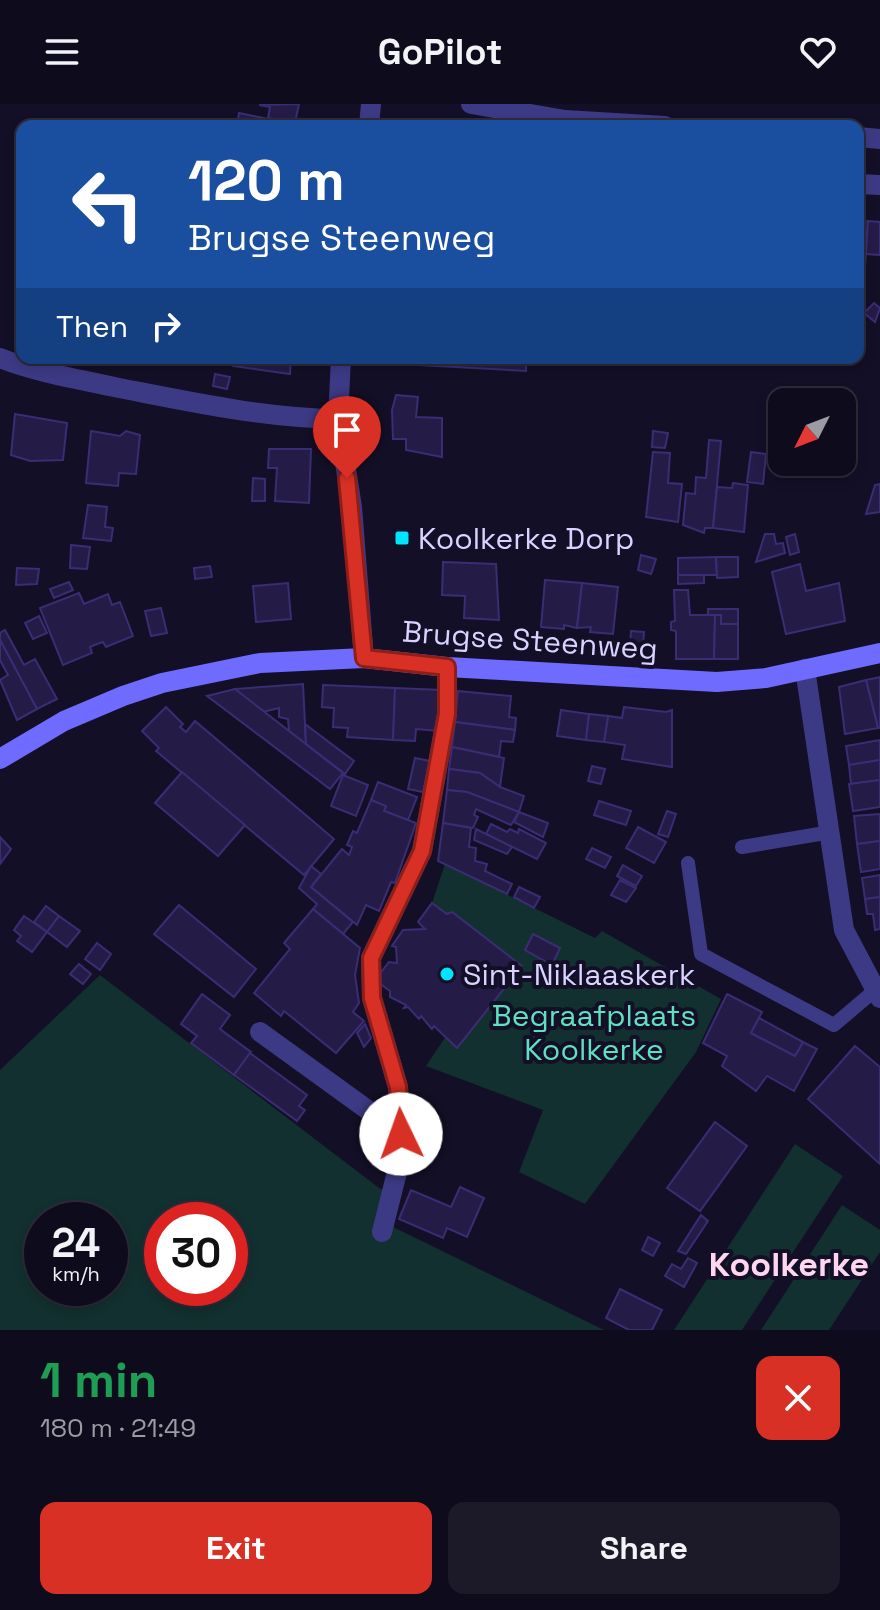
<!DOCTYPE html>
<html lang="en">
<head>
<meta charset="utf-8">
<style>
	:root { --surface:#0e0b1c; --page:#1c1929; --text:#f1f3f6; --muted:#9b9ba3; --line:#2e2b3b; --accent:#d93025 }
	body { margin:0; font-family:"Space Grotesk",sans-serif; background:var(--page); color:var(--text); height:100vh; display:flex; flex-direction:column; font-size:30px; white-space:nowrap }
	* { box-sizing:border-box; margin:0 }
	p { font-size:26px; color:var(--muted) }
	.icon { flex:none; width:44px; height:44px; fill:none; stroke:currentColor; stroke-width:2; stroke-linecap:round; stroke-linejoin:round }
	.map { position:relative; height:1226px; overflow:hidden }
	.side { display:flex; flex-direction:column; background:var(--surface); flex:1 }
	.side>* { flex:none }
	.guide { position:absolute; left:16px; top:16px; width:848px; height:244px; border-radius:16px; box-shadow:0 4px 12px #0003,0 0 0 2px var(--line); background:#1a4fa0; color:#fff; overflow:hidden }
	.needle { width:52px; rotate:228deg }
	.controls { position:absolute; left:768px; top:284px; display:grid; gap:16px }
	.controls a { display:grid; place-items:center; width:88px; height:88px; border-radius:16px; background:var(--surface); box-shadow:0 4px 12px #0003,0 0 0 2px var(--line); font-size:40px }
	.speed { position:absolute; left:24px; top:1098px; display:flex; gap:16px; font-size:40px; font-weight:700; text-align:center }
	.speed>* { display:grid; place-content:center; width:104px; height:104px; border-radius:50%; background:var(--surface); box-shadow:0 4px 12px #0003,0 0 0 2px var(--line); line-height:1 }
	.speed small { font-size:20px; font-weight:400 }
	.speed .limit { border:12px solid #d22; background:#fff; color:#111 }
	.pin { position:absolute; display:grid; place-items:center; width:68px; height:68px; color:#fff; margin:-82px -34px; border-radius:50% 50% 50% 0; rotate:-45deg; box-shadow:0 0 8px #0007 }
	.pin .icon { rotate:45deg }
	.me { position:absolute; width:88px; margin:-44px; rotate:357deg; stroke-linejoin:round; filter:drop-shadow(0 0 6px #0008) }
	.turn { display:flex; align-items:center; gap:28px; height:168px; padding:0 40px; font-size:36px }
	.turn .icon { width:104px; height:104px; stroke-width:2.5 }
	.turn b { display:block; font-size:56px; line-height:68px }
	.then { display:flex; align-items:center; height:76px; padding:0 40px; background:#0003; gap:16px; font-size:30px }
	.round { display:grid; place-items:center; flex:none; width:84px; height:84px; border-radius:16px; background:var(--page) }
	.head { display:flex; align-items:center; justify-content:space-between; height:136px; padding:0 40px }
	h1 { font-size:48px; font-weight:800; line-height:60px; color:#1e9e55 }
	.button { display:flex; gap:16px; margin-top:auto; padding:16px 40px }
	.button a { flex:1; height:92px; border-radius:16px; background:var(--accent); color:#fff; font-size:32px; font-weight:800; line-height:92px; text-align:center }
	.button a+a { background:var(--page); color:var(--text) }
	header { display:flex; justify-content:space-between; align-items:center; height:104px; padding:0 40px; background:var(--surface); font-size:36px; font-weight:800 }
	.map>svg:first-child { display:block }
	.green { fill:#12302f; fill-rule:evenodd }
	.building { fill:#241b47; stroke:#3b2d73; stroke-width:2 }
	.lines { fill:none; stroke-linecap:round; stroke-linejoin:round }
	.lane { stroke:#3d3a85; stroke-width:14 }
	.street { stroke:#3d3a85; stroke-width:20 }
	.secondary { stroke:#6f6bff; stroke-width:20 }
	.route-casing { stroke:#8d1f18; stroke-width:20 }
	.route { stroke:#d93025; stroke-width:14 }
	.poi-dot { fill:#00e5ff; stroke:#130f26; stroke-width:3 }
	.labels { text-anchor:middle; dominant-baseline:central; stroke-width:8; stroke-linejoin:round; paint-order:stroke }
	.poi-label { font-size:30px; fill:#d9d4ff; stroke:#130f26; text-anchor:start }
	.street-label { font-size:30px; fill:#d9d4ff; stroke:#130f26 }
	.park-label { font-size:30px; fill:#5fe0c0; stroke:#130f26 }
	.quarter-label { font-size:34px; font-weight:bold; fill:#ffd6f0; stroke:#130f26 }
</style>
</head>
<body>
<header><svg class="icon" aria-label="menu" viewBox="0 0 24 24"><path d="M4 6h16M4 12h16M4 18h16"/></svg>GoPilot<svg class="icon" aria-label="heart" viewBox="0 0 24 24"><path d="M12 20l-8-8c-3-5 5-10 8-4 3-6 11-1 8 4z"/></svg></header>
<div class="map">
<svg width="880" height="1226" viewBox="0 0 880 1226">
	<rect width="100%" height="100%" fill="#130f26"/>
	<g class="green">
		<path d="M 445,760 L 595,834 L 602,827 L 721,895 L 696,948 L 585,1100 L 519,1068 L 543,1006 L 426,962 L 446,932 L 450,811 L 432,799 Z"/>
		<path d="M 100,871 L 379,1084 L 393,1090 L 385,1119 L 604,1226 L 0,1226 L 0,966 ZM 42,1116 L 110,1116 L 110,1184 L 42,1184 ZM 162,1116 L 230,1116 L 230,1184 L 162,1184 Z"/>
		<path d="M 795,1040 L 843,1072 L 742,1226 L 674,1226 Z"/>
		<path d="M 842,1101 L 880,1126 L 880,1148 L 829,1226 L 761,1226 Z"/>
	</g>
	<g class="building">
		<path d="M 299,0 L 295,19 L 268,14 L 270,3 L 259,1 Z"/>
		<path d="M 239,9 L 273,16 L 272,22 L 237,20 Z"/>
		<path d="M 858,117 L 868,117 L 865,163 L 858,162 Z"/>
		<path d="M 868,117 L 880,118 L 880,151 L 866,150 Z"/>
		<path d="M 874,199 L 880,204 L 875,218 L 864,209 Z"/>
		<path d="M 234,254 L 291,254 L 290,270 L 233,262 Z"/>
		<path d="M 419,254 L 526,257 L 526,267 L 419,261 Z"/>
		<path d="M 215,270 L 230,273 L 227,285 L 213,282 Z"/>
		<path d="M 396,291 L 418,293 L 416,313 L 442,314 L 442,353 L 406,346 L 406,335 L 393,335 L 392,306 Z"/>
		<path d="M 15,310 L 67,319 L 63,356 L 30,357 L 11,351 Z"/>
		<path d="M 91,327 L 120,332 L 126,327 L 140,331 L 136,370 L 119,369 L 118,382 L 86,379 Z"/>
		<path d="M 653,327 L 668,329 L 665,344 L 652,343 Z"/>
		<path d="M 709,336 L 721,337 L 713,424 L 705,424 L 704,429 L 683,421 L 686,389 L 695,390 L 696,373 L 706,374 Z"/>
		<path d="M 269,345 L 311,345 L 309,399 L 275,397 L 277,364 L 268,364 Z"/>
		<path d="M 653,348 L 670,349 L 668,379 L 682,380 L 678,418 L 646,413 Z"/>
		<path d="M 751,348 L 766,350 L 763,380 L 747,378 Z"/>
		<path d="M 253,374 L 265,375 L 265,397 L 252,397 Z"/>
		<path d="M 733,379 L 748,381 L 744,428 L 713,424 L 717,383 L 732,384 Z"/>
		<path d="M 880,380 L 880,408 L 866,410 L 875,381 Z"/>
		<path d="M 88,401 L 107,403 L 105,423 L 113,424 L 111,437 L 83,434 Z"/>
		<path d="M 765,430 L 774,430 L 776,440 L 783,439 L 785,449 L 756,458 Z"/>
		<path d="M 795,430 L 799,448 L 790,451 L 786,433 Z"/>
		<path d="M 71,441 L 90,443 L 87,465 L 70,464 Z"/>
		<path d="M 641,451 L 656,455 L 651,470 L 638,466 Z"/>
		<path d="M 716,453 L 717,471 L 678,471 L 678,454 Z"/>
		<path d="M 716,453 L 738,453 L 738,473 L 717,474 Z"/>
		<path d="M 443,458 L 496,460 L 499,516 L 464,514 L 465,492 L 442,491 Z"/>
		<path d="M 800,460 L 806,487 L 839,479 L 845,517 L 786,530 L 772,468 Z"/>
		<path d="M 210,462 L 212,473 L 195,475 L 194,464 Z"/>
		<path d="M 17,464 L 39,465 L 37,480 L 16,481 Z"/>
		<path d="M 678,471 L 704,471 L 704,479 L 678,480 Z"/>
		<path d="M 545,476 L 582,479 L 577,524 L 564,521 L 564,525 L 541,523 Z"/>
		<path d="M 69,478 L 73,486 L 54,494 L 50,485 Z"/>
		<path d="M 288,479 L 291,515 L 256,518 L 253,482 Z"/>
		<path d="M 582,479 L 618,483 L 613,530 L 590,528 L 591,523 L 577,524 Z"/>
		<path d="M 674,486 L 688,486 L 690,511 L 715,511 L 714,555 L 676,555 L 676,527 L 671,526 L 671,518 L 675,517 Z"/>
		<path d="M 79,489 L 84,500 L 108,490 L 112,501 L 120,498 L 133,532 L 106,543 L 103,538 L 97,540 L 90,543 L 92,549 L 63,561 L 40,504 Z"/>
		<path d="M 161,504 L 167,529 L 151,532 L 145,507 Z"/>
		<path d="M 708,505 L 738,505 L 738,520 L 721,520 L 721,511 L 708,511 Z"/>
		<path d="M 715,511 L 721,511 L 721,520 L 738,520 L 738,555 L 714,555 Z"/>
		<path d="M 39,512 L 47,529 L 33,535 L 25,519 Z"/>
		<path d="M 5,526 L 24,561 L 35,555 L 57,595 L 37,605 L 0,536 L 0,529 Z"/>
		<path d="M 631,527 L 644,528 L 643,542 L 630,541 Z"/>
		<path d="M 0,536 L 37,605 L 17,616 L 0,576 L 8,571 L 0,556 Z"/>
		<path d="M 880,573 L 880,624 L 878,624 L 866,576 Z"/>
		<path d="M 866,576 L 878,624 L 845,630 L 839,583 Z"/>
		<path d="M 303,580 L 306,640 L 289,627 L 288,615 L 279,613 L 279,604 L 263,608 L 235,585 Z"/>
		<path d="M 323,581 L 395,584 L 393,636 L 347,633 L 348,624 L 333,623 L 334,604 L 322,603 Z"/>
		<path d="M 395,584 L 442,586 L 438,627 L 416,625 L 415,637 L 393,636 Z"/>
		<path d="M 235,585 L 343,669 L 330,685 L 207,592 Z"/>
		<path d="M 458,587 L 511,592 L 509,613 L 516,614 L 515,626 L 455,618 Z"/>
		<path d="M 166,603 L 183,620 L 180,623 L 186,628 L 195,617 L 334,735 L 304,771 L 156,647 L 159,644 L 142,627 Z"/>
		<path d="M 624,603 L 666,608 L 672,606 L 672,663 L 622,655 L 625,641 L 604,638 L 608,612 L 622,614 Z"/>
		<path d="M 561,606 L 589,610 L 586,636 L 557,632 Z"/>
		<path d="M 589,610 L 608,612 L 604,638 L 586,636 Z"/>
		<path d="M 455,618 L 515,626 L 513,638 L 501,637 L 499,653 L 452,643 Z"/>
		<path d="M 305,620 L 354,657 L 345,670 L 306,640 Z"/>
		<path d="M 880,636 L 880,656 L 849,661 L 846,642 Z"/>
		<path d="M 452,643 L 504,654 L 500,683 L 480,669 L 449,665 Z"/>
		<path d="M 415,654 L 430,657 L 423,688 L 408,685 Z"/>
		<path d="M 880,656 L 880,676 L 851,680 L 849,661 Z"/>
		<path d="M 592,662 L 605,665 L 601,680 L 588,677 Z"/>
		<path d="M 449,665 L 480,669 L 500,683 L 524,692 L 519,708 L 467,688 L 447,686 Z"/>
		<path d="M 182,668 L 245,721 L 218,752 L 155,699 Z"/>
		<path d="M 343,671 L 368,681 L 356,712 L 331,702 Z"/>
		<path d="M 880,676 L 880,703 L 853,707 L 849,680 Z"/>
		<path d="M 378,678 L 417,693 L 408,716 L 384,707 L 386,702 L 371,696 Z"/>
		<path d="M 447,686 L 467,688 L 519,708 L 511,721 L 476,705 L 474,711 L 478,713 L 473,724 L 443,719 Z"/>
		<path d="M 371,696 L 386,702 L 384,707 L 416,719 L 395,779 L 391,778 L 379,807 L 366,801 L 357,821 L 311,783 L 342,745 L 349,751 L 352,743 L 347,741 L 353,727 L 357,729 Z"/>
		<path d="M 599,697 L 631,707 L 626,721 L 594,711 Z"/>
		<path d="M 667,707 L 676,710 L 668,733 L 658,730 Z"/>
		<path d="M 519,708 L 548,719 L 543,733 L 514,718 Z"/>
		<path d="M 880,710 L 880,737 L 857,740 L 854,712 Z"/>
		<path d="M 443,719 L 471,724 L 469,743 L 476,744 L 475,757 L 487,760 L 485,767 L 512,780 L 507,790 L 438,757 Z"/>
		<path d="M 491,720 L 507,728 L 510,725 L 518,729 L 519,725 L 546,739 L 537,755 L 486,730 Z"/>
		<path d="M 638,723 L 666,738 L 654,759 L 626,744 Z"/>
		<path d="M 476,725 L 512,743 L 507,750 L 474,736 Z"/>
		<path d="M 0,733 L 11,745 L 0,760 Z"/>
		<path d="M 880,737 L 880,765 L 861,768 L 857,740 Z"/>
		<path d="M 592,744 L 611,753 L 605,764 L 586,755 Z"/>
		<path d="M 623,761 L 642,772 L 636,782 L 617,772 Z"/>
		<path d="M 311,762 L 321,770 L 311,783 L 353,818 L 343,830 L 313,805 L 317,800 L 299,784 Z"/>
		<path d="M 880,771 L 880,793 L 865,795 L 862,774 Z"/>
		<path d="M 620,776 L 636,784 L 626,798 L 611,791 Z"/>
		<path d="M 519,783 L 540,793 L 534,804 L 514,793 Z"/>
		<path d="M 880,793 L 880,825 L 875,826 L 873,810 L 867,810 L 865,795 Z"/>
		<path d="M 432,799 L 447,810 L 452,808 L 522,862 L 457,944 L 434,922 L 432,925 L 421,912 L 419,915 L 408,903 L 404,904 L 406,901 L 390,893 L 390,887 L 375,876 L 389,858 L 397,859 L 396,843 L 392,842 L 403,826 L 425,825 L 418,818 Z"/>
		<path d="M 179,801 L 256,865 L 234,893 L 154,830 Z"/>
		<path d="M 46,802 L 59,812 L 47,828 L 34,818 Z"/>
		<path d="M 313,805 L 360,844 L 355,871 L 359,899 L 353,908 L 364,917 L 336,949 L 284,907 L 281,912 L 254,889 L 290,845 L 284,839 Z"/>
		<path d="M 24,812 L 47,828 L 32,848 L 17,837 L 21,832 L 14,826 Z"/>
		<path d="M 59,812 L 80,827 L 67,843 L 47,828 Z"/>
		<path d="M 533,830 L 560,844 L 552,861 L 525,846 Z"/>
		<path d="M 97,839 L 111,850 L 100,866 L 85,855 Z"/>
		<path d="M 79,860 L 91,870 L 83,880 L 70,870 Z"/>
		<path d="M 202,890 L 230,911 L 220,925 L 251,948 L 234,971 L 191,939 L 197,932 L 181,920 Z"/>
		<path d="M 727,890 L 762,908 L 751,929 L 795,952 L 803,938 L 817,945 L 794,987 L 767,972 L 756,987 L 722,962 L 727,952 L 703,939 Z"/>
		<path d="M 759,914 L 803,938 L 795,952 L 751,929 Z"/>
		<path d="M 365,920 L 371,934 L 364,943 L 357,929 Z"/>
		<path d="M 855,942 L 880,963 L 880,1060 L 808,995 Z"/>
		<path d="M 250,949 L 307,991 L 299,1002 L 305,1006 L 297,1017 L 234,971 Z"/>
		<path d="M 715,1018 L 747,1042 L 700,1107 L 667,1084 Z"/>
		<path d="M 460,1083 L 484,1094 L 467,1133 L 447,1124 L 443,1134 L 399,1115 L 411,1086 L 451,1103 Z"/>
		<path d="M 701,1111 L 708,1117 L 686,1150 L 678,1147 Z"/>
		<path d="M 648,1133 L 660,1139 L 653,1152 L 642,1146 Z"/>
		<path d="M 688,1154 L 697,1159 L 684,1183 L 665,1172 L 672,1160 L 681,1165 Z"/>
		<path d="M 620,1185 L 662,1206 L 652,1226 L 629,1226 L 606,1214 Z"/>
	</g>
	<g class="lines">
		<g class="lane">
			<path d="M 742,743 L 831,728"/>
			<path d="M 688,759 L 701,850 L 834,921 L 874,887"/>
		</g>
		<g class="street">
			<path d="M 471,0 L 565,16 L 665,22"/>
			<path d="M 369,22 L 371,0"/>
			<path d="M 858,33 L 880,35"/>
			<path d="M 858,80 L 880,81"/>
			<path d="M 0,254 C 38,269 79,275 119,284 C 191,298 265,314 338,315"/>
			<path d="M 341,254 L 338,315 L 352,403 L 364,554"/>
			<path d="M 805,565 L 844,826 L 880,894"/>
			<path d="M 260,928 L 401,1030"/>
			<path d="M 382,1128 L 402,1048 L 398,983 L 372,894 L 371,854 L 422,747 L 447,610 L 447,563"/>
		</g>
		<path class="secondary" d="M 0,655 L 64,617 L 123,592 L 162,579 L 260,559 L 364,554 L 447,563 L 717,578 L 766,574 L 880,549"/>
	</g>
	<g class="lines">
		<defs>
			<path id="route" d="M 347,374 L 364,554 L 447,563 L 447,610 L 422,747 L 371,854 L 372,894 L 398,983 L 401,1030"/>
		</defs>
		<use href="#route" class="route-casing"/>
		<use href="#route" class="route"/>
	</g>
	<g class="poi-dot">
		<rect x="394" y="426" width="16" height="16" rx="4"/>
		<circle cx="447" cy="870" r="8"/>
	</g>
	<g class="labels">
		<g class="poi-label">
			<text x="418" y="434">Koolkerke Dorp</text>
			<text x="463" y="870">Sint-Niklaaskerk</text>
		</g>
		<g class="street-label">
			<text transform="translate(530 536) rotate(4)">Brugse Steenweg</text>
		</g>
		<g class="park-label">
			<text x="594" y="911">Begraafplaats<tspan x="594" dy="34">Koolkerke</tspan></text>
		</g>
		<g class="quarter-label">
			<text x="789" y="1160">Koolkerke</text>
		</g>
	</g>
</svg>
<div class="controls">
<a><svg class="needle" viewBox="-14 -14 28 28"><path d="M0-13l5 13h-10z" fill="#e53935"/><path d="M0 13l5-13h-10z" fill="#9b9ba3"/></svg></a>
</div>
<div class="speed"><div>24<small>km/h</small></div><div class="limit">30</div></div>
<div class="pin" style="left:347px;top:374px;background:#d93025"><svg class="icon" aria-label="arrive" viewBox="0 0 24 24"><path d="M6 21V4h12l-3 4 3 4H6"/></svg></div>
<svg class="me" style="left:401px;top:1030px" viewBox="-20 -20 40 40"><circle r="19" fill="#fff"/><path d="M0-13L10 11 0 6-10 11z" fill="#d93025"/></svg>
<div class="guide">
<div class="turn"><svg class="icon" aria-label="left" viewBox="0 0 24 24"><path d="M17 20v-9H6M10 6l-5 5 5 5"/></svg><div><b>120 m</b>Brugse Steenweg</div></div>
<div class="then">Then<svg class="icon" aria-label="right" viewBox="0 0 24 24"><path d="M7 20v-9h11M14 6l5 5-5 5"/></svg></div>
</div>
</div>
<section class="side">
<div class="head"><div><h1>1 min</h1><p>180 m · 21:49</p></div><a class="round" style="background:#d93025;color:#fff"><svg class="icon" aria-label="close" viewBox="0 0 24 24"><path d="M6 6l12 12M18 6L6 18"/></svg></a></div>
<div class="button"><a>Exit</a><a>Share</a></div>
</section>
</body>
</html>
